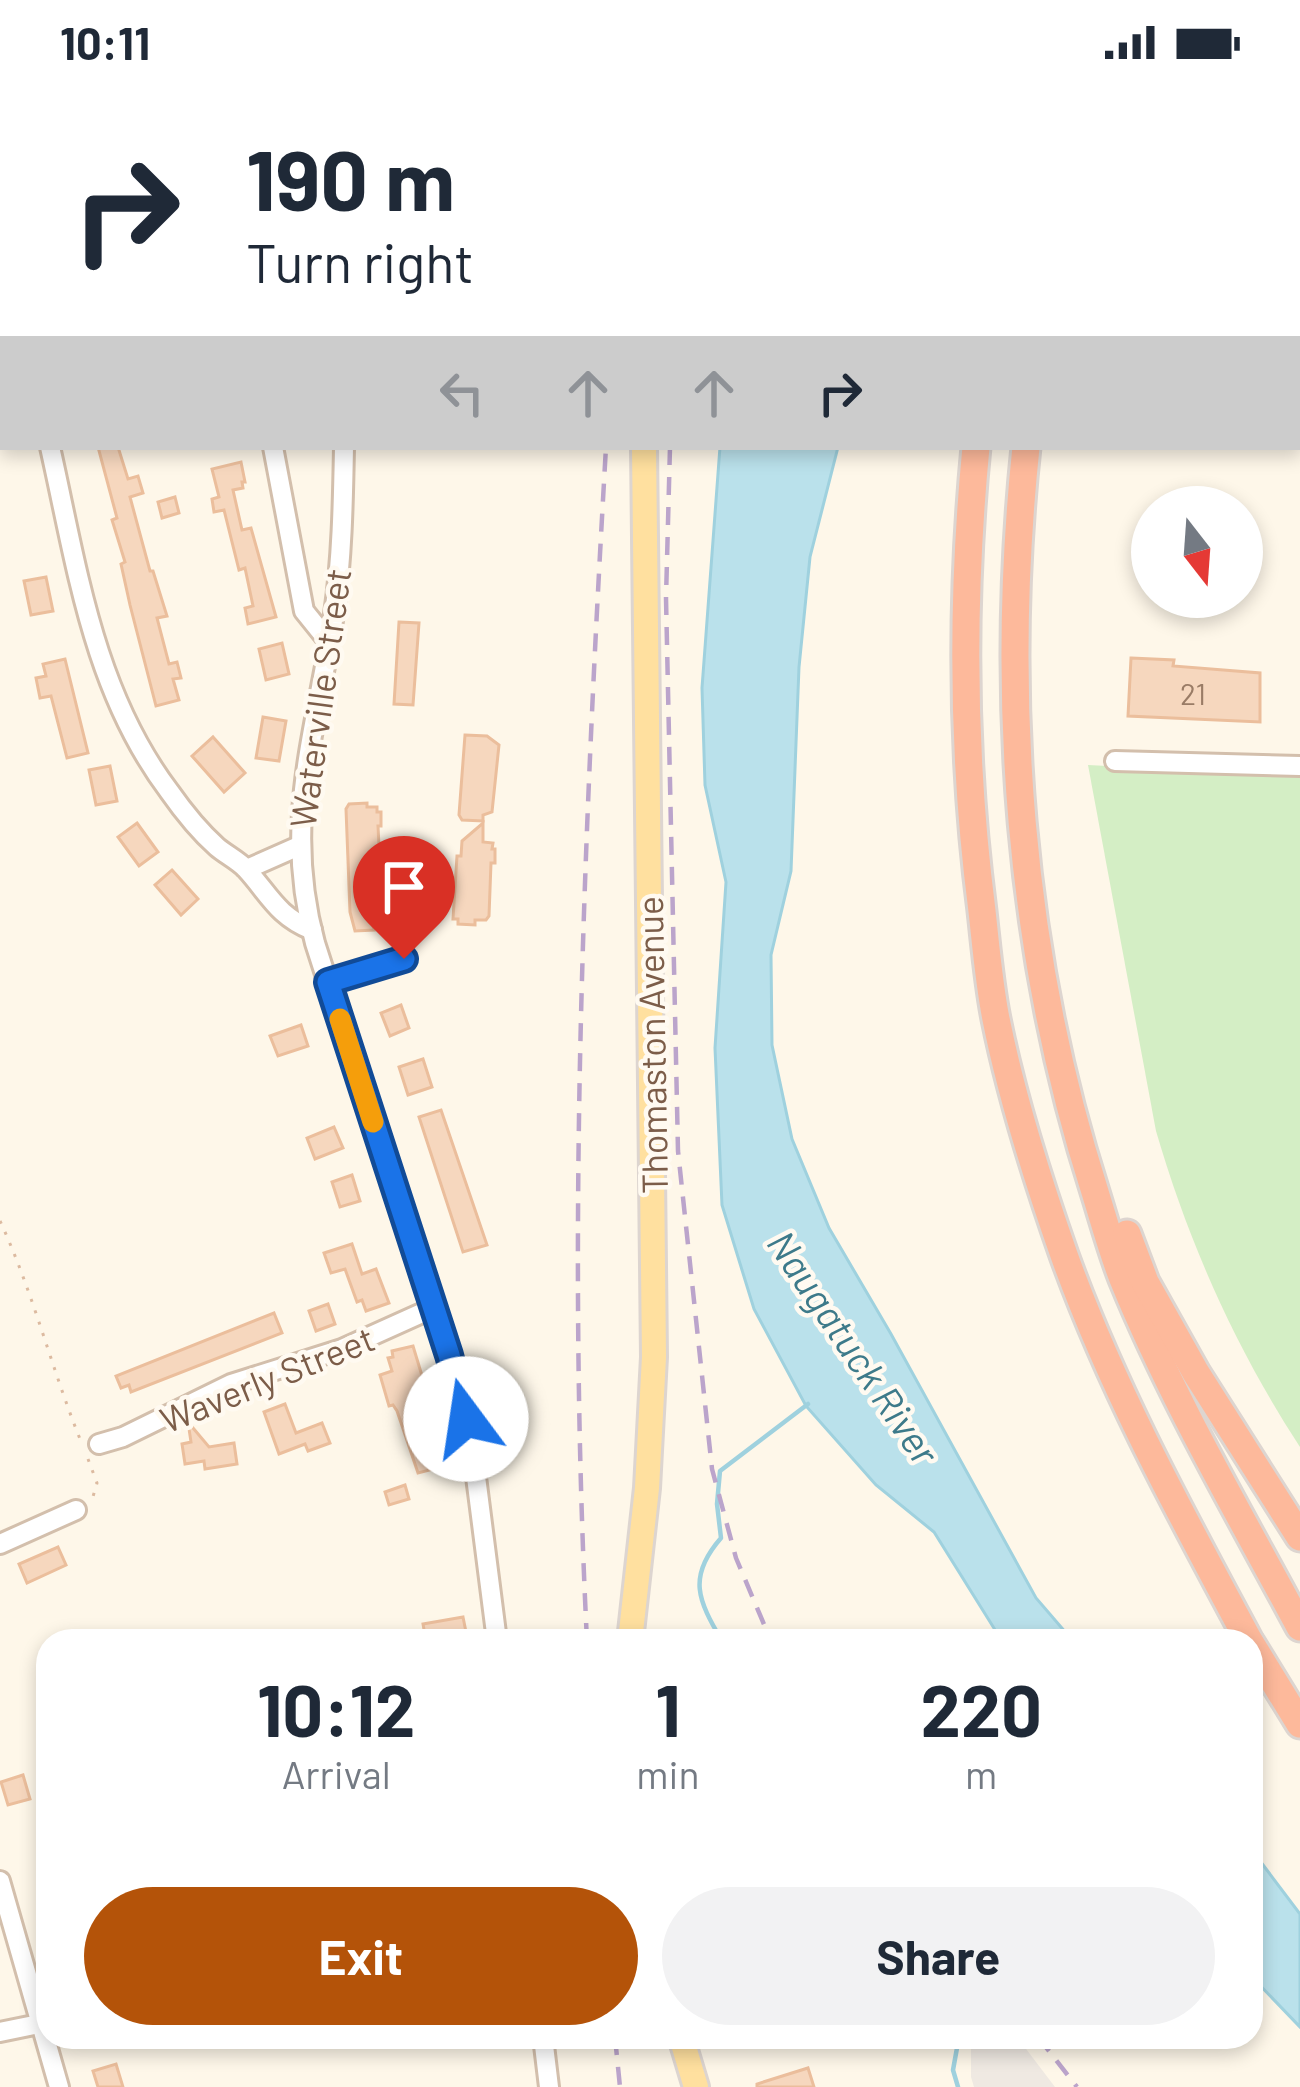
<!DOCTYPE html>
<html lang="en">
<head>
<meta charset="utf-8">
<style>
	:root { --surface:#fff; --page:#f2f2f3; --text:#1f2937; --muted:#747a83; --accent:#b45309 }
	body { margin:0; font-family:Barlow,sans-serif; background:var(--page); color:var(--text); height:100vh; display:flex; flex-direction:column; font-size:45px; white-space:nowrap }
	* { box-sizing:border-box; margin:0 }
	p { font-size:39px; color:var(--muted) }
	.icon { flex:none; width:66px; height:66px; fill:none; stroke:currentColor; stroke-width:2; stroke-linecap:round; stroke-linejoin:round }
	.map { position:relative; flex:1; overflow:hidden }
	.side { position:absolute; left:36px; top:1545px; width:1227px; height:420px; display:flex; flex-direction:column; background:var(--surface); border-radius:36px; box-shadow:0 6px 18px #0003 }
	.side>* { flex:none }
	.hud { position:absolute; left:0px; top:0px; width:1302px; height:366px; box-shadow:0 6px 18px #0003; background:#fff; color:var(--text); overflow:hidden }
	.needle { width:78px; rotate:163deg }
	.tools { position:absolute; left:1131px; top:402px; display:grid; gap:24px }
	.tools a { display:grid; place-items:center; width:132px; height:132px; border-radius:50%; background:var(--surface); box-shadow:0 6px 18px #0003; font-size:60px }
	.pin { position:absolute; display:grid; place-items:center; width:102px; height:102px; color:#fff; margin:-123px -51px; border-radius:50% 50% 50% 0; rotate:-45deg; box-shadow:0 0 12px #0007 }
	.pin .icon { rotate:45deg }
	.me { position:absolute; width:132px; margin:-66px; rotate:346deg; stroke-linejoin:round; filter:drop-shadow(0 0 9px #0008) }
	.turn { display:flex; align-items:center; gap:42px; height:252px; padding:0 48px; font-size:54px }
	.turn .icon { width:156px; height:156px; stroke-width:2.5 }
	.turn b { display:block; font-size:84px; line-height:102px }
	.lanes { display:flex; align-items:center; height:114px; padding:0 48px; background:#0003; justify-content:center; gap:60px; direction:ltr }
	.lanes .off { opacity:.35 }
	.eta { display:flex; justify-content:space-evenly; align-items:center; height:204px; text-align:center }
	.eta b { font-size:72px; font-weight:700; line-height:84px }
	.primary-button { display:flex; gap:24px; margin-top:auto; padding:24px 48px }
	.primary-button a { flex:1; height:138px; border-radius:72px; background:var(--accent); color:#fff; font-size:48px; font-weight:700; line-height:138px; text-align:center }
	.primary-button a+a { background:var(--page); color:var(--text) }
	.status { display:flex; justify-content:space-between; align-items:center; height:84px; padding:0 60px; background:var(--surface); direction:ltr }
	.status svg { height:33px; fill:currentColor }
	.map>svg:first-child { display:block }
	.industrial { fill:#efe9e2 }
	.green { fill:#d4eec5 }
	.water { fill:#bae1eb; stroke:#9fd1de; stroke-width:3 }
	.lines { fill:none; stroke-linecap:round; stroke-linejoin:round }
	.stream { stroke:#9fd1de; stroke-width:4.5 }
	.building { fill:#f6d7be; stroke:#ebbe9c; stroke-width:3 }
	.minor-casing { stroke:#d3bfac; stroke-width:24 }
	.major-casing { stroke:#ddd5d0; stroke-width:30 }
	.highway-casing { stroke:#ddd5d0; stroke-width:33 }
	.path { stroke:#dcbaa0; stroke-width:3; stroke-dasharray:3 9; stroke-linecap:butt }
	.minor { stroke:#fff; stroke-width:18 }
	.major { stroke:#ffe09f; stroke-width:24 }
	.highway { stroke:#fdb99b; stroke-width:27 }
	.rail { stroke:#bba4cb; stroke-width:4.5; stroke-dasharray:18 12; stroke-linecap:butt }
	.route-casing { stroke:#114b97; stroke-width:30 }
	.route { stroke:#1a73e8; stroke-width:21 }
	.slow { stroke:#f59e0b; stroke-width:21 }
	.labels { text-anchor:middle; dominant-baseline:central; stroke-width:9; stroke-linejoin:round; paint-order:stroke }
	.number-label { font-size:30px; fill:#9a7c66 }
	.street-label { font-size:36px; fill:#7c5d49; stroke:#fffaf1 }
	.water-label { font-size:39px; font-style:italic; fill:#3d7a8a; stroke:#fffaf1 }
</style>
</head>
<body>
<div class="status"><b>10:11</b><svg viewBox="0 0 49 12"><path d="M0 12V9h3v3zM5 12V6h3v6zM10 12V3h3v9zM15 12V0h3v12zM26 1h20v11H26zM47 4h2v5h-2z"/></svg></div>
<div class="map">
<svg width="1300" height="2003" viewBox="0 0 1300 2003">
	<rect width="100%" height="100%" fill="#fef7e9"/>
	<path class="industrial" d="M 971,1953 L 1017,1953 L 1055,2003 L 974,2003 L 971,1993 Z"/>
	<path class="green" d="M 1088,681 L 1300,692 L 1300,1363 C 1236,1265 1189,1160 1156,1047 Z"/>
	<g class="water">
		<path d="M 720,363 L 838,363 L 810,473 L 799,583 L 791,787 L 771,871 L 772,961 L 792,1055 L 829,1144 L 891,1250 L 1036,1514 L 1073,1557 L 1002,1557 L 934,1448 L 876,1401 L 806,1322 L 754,1225 L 722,1121 L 715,964 L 726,798 L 705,701 L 702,604 Z"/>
		<path d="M 1251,1765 L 1300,1830 L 1300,1943 L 1251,1892 Z"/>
	</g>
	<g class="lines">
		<g class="stream">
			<path d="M 722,1557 C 698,1516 687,1493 721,1454 L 717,1420 L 720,1387 L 808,1320"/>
			<path d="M 958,2003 L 953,1986 L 959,1953"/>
		</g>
	</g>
	<g class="building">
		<path d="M 98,363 L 118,363 L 128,395 L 138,392 L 143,409 L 130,413 L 150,487 L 153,487 L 167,532 L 157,534 L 169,580 L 177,578 L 181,594 L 173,595 L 179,616 L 156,622 L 130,521 L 121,480 L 125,478 L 112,436 L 117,434 Z"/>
		<path d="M 241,378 L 245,398 L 242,398 L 243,404 L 233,406 L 242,446 L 251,444 L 276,533 L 248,540 L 245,524 L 253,522 L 245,484 L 239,486 L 224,426 L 214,428 L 212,415 L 219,413 L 212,385 Z"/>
		<path d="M 175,413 L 179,429 L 162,434 L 158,418 Z"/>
		<path d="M 46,493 L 53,527 L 31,531 L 24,497 Z"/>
		<path d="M 399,538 L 419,539 L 413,621 L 394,620 Z"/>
		<path d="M 282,559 L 289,590 L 266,596 L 259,565 Z"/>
		<path d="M 1131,574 L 1174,576 L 1173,582 L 1260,589 L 1260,638 L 1128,632 Z"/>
		<path d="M 65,575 L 88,669 L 67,674 L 51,612 L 40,614 L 36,594 L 46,592 L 43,580 Z"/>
		<path d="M 263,633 L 286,637 L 279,677 L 256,674 Z"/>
		<path d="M 465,651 L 487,652 L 499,661 L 492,728 L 483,731 L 483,737 L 462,736 L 459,731 Z"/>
		<path d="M 213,653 L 245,689 L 224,708 L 192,672 Z"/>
		<path d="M 110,682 L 117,717 L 96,721 L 89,686 Z"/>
		<path d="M 367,719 L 367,723 L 377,723 L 377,728 L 381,728 L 381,742 L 378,742 L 383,841 L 373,842 L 374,846 L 355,847 L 350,828 L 346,725 L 349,720 Z"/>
		<path d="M 137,739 L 158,768 L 139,782 L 118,753 Z"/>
		<path d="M 483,739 L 483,758 L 493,759 L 492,765 L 495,765 L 495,779 L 491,779 L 489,832 L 486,836 L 475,836 L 475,841 L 458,840 L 458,835 L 453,835 L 457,772 L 461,772 L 462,757 Z"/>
		<path d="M 172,786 L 198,815 L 181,831 L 155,801 Z"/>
		<path d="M 401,921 L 409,944 L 390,952 L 381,929 Z"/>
		<path d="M 301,941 L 308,962 L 278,972 L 270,952 Z"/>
		<path d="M 423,975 L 432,1003 L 408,1011 L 399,983 Z"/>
		<path d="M 441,1026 L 487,1161 L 463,1168 L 419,1033 Z"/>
		<path d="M 334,1043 L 343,1064 L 315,1075 L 307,1054 Z"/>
		<path d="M 352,1091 L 360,1117 L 340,1123 L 332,1098 Z"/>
		<path d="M 352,1160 L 362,1190 L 376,1185 L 389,1219 L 366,1227 L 362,1216 L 357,1218 L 345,1185 L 331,1189 L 324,1169 Z"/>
		<path d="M 328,1220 L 335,1240 L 316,1247 L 309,1227 Z"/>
		<path d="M 274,1229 L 282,1249 L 131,1308 L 129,1301 L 121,1304 L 116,1292 Z"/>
		<path d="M 413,1262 L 449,1381 L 418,1389 L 397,1327 L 393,1321 L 389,1322 L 380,1291 L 392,1287 L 388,1274 L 393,1273 L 392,1267 Z"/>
		<path d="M 285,1320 L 296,1349 L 322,1339 L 330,1359 L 308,1367 L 305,1360 L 279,1370 L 264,1328 Z"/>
		<path d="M 188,1338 L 209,1363 L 234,1359 L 237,1380 L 205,1385 L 204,1377 L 185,1380 L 182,1360 L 191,1358 Z"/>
		<path d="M 405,1401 L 409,1415 L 389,1421 L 385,1408 Z"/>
		<path d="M 58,1463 L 66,1481 L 27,1499 L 19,1480 Z"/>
		<path d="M 463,1533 L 466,1548 L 457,1549 L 459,1557 L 426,1557 L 423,1540 Z"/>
		<path d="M 23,1691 L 30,1715 L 8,1721 L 1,1698 Z"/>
		<path d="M 116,1980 L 123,2003 L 98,2003 L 93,1987 Z"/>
		<path d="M 808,1984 L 814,2003 L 757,2003 L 757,2000 Z"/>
	</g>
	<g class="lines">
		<defs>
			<g id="minor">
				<path d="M 190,0 L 191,3"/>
				<path d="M 339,0 L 339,3"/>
				<path d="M 0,136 L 3,149"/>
				<path d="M 50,363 C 77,483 93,606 169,707 C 183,727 199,747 217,763 C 225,770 239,777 246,785 C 269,810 277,832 312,846"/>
				<path d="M 273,363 L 304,527 L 329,558"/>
				<path d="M 344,363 C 343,418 342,475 334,530 C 316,650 282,737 315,859 L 461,1313 L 475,1385 L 497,1557"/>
				<path d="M 1115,677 L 1300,682"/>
				<path d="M 247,785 L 299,762"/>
				<path d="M 328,899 L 404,875"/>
				<path d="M 99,1360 L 123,1353 L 231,1300 L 342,1265 L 433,1224"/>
				<path d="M 0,1460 L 76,1426"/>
				<path d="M 0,1797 L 59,2003"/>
				<path d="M 0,1948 L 39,1940"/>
				<path d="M 543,1953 L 549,2003"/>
			</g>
			<g id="major">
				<path d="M 659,3 L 659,0"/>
				<path d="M 630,1557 L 647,1404 L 654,1273 L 644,363"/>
				<path d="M 681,1953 L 696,2003"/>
			</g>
			<g id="highway">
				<path d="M 1011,3 L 1011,0"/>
				<path d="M 1061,3 L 1062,0"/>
				<path d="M 976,363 C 961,518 962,672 982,827 C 986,863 989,900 996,935 C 1012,1015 1037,1094 1064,1171 C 1112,1305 1182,1432 1249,1557"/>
				<path d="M 1026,363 C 1000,611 1019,870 1095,1108 C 1104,1137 1112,1167 1123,1195 C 1172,1315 1239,1429 1300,1543"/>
				<path d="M 1127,1150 L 1145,1198 L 1196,1289 L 1300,1453"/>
				<path d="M 1251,1560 L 1300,1640"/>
			</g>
		</defs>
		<use href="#minor" class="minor-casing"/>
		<use href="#major" class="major-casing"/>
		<use href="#highway" class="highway-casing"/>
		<g class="path">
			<path d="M 0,1137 C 33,1208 51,1283 80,1355"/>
			<path d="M 88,1375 L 97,1399 L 92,1416"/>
		</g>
		<use href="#minor" class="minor"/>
		<use href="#major" class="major"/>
		<use href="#highway" class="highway"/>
		<g class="rail">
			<path d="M 626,3 L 627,0"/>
			<path d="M 690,3 L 690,0"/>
			<path d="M 670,363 L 666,514 L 678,1067 L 712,1385 L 736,1474 L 771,1557"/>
			<path d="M 587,1557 C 567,1158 583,761 606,363"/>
			<path d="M 615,1953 L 620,2003"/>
			<path d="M 1038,1953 L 1077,2003"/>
		</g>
	</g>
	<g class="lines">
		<defs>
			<path id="route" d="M 404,875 L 328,898 L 449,1271 L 466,1335"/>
		</defs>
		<use href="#route" class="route-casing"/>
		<use href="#route" class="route"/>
		<path class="slow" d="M 340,935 L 373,1038"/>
	</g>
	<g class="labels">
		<g class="number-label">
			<text x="1193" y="609">21</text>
		</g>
		<g class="street-label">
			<text transform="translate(319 614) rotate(-82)">Waterville Street</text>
			<text transform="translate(651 961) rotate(-91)">Thomaston Avenue</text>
			<text transform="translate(267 1294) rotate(-22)">Waverly Street</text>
		</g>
		<g class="water-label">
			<text transform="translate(854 1263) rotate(56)">Naugatuck River</text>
		</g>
	</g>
</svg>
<div class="tools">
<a><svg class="needle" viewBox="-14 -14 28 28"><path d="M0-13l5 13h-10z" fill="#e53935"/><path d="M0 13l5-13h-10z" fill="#747a83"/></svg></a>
</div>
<div class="pin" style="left:404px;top:875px;background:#d93025"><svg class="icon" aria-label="arrive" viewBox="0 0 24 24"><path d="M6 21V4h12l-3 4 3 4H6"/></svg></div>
<svg class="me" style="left:466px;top:1335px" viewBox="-20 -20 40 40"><circle r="19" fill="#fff"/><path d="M0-13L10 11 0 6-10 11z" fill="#1a73e8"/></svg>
<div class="hud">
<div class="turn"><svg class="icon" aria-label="right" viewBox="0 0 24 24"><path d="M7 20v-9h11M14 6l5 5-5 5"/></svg><div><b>190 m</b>Turn right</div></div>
<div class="lanes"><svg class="icon off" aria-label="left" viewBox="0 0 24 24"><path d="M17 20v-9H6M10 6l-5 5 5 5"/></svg><svg class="icon off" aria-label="ahead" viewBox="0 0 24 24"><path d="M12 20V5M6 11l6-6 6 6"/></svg><svg class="icon off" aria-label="ahead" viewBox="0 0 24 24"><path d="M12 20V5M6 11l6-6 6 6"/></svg><svg class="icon" aria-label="right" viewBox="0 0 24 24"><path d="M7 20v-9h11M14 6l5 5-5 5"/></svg></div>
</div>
<section class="side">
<div class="eta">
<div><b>10:12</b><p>Arrival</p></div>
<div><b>1</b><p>min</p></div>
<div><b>220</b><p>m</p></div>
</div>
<div class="primary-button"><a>Exit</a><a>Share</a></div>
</section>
</div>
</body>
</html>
